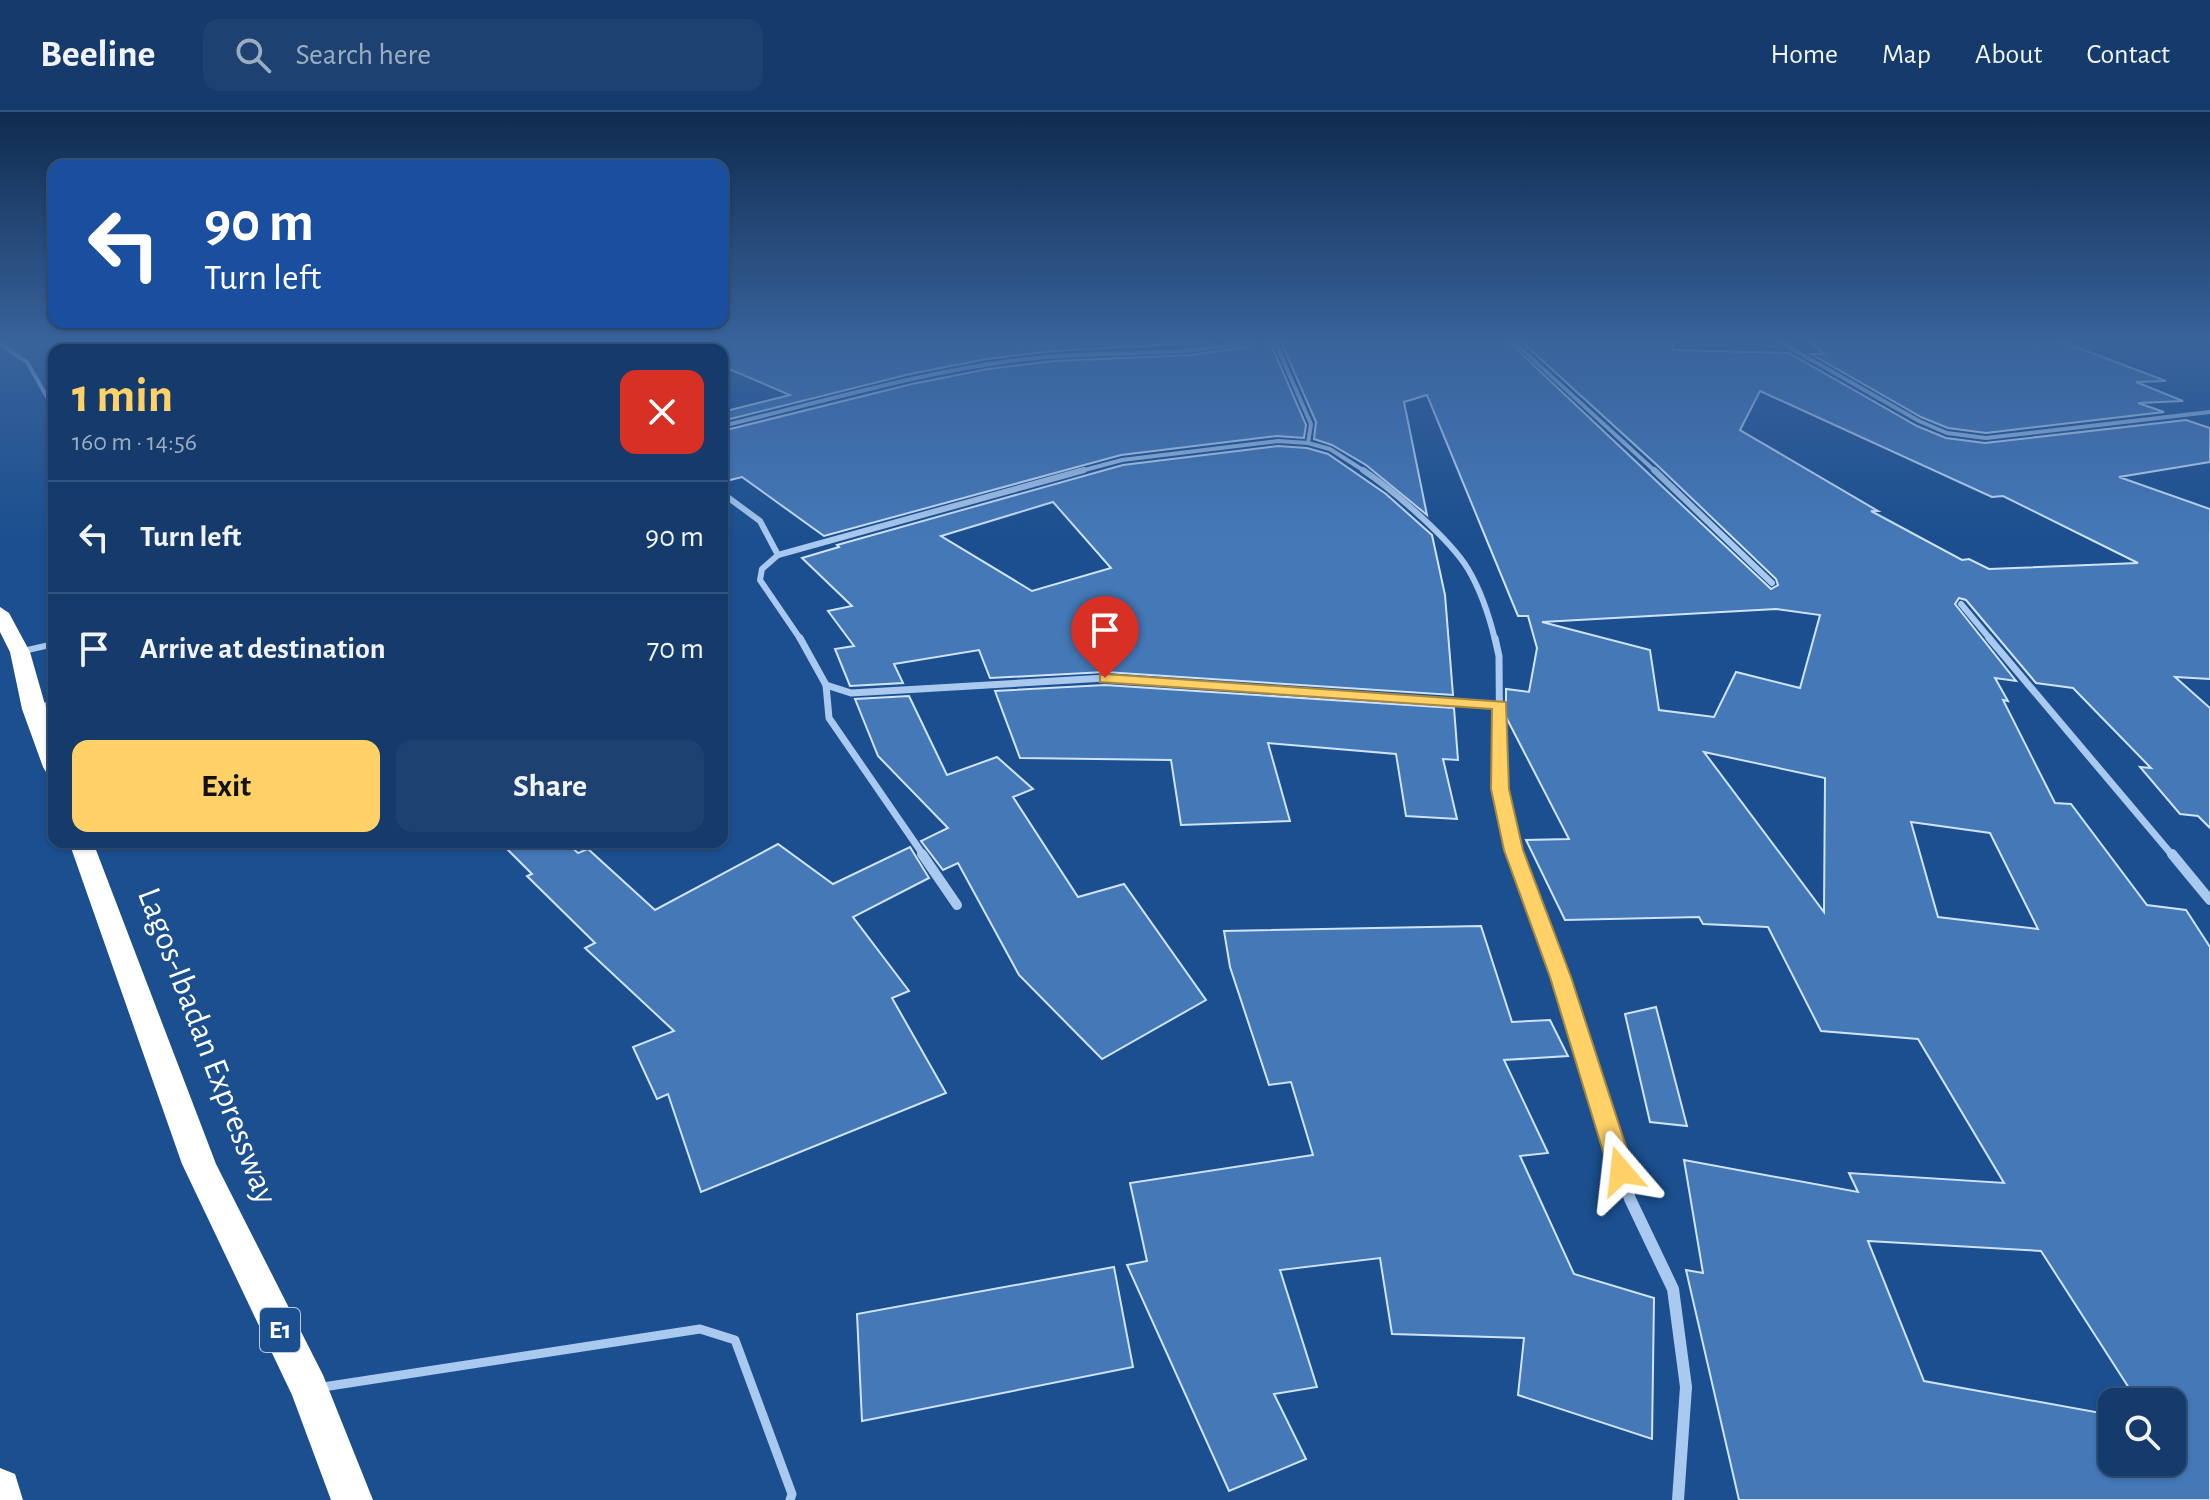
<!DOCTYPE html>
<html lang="en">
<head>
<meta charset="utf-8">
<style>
	:root { --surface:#143b6b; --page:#1d4271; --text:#f1f3f6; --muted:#9dadc1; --line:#33557e; --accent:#ffd166 }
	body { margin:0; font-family:"Alegreya Sans",sans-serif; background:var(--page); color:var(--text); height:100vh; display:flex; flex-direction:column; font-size:30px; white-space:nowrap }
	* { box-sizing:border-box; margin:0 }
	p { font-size:26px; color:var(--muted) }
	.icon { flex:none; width:44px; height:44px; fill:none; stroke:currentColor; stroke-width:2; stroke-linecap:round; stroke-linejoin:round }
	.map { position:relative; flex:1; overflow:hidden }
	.sheet { position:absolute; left:48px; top:232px; width:680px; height:504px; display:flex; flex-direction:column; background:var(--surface); border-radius:16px; box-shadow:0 2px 6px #0004,0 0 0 2px var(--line) }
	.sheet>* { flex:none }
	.banner { position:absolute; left:48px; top:48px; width:680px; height:168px; border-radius:16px; box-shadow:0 2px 6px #0004,0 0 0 2px var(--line); background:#1a4fa0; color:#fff; overflow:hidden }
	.controls { position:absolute; left:2098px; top:1276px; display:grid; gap:16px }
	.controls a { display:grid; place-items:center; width:88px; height:88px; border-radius:16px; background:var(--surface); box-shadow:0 2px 6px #0004,0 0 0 2px var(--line); font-size:40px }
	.pin { position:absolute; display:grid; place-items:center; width:68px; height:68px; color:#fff; margin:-82px -34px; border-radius:50% 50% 50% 0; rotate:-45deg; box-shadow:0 0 8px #0007 }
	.pin .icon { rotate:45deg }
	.me { position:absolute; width:88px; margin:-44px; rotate:343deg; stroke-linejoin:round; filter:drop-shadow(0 0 6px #0008) }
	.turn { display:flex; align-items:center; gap:28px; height:168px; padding:0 24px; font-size:36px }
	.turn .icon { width:104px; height:104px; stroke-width:2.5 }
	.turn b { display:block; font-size:56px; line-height:68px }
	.round { display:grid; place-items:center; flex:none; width:84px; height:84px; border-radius:16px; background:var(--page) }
	.summary { display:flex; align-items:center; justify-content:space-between; height:136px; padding:0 24px }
	h1 { font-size:48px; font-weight:700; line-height:60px; color:var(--accent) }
	.button { display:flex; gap:16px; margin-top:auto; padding:16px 24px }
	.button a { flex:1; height:92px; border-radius:16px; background:var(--accent); color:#111; font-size:32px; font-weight:700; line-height:92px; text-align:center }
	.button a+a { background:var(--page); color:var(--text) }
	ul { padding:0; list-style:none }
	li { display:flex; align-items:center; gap:24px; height:112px; padding:0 24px; border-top:2px solid var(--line) }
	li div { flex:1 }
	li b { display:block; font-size:30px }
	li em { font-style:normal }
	header { display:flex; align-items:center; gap:48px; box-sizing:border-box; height:112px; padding:0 40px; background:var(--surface); border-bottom:2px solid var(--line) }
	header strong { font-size:38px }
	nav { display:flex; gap:44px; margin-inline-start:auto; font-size:28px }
	.search { width:560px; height:72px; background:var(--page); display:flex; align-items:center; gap:20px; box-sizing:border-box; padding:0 28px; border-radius:16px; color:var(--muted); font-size:30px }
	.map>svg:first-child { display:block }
	.building { fill:#4478b7; stroke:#cfe3fa; stroke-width:2; fill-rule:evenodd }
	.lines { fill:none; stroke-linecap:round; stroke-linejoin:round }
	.service-far1 { stroke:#a9c9ee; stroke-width:6 }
	.service { stroke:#a9c9ee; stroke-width:9 }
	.minor-far4 { stroke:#a9c9ee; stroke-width:4 }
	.minor-far3 { stroke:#a9c9ee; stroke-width:6 }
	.minor-far2 { stroke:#a9c9ee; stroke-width:7 }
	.minor-far1 { stroke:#a9c9ee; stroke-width:10 }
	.minor { stroke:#a9c9ee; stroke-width:12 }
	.motorway { fill:#fff; fill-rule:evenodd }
	.route { fill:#ffd166; stroke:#a68842; stroke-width:2 }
	.labels { text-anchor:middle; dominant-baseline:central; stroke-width:6; stroke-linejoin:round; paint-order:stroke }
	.shield { fill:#1b4f8f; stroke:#bbcadd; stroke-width:2 }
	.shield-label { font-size:26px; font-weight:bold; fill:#fff }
	.near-street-label { font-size:34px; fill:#fff; stroke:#1b4f8f }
</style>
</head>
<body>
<header>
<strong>Beeline</strong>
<div class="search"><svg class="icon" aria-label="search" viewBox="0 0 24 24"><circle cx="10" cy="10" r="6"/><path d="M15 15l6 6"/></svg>Search here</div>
<nav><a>Home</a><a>Map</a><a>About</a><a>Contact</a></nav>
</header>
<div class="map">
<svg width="2210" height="1388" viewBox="0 0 2210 1388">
	<rect width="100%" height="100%" fill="#1b4f8f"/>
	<g class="building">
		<path d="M 726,230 L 1214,230 L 1053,239 L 987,247 L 910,262 L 722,309 L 722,300 L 790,283 L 722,254 L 722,238 L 705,238 L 723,235 Z"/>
		<path d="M 1250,230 L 1270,230 L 1306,313 L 1304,326 L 1277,324 L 1121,343 L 824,424 L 742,365 L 722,370 L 722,319 L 912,272 L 988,257 L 1054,249 L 1191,243 L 1246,235 Z"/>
		<path d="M 1281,230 L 1509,230 L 1771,477 L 1778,473 L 1776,467 L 1658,354 L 1522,230 L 1673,230 L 1673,238 L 1789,241 L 1917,314 L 1946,326 L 1985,331 L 2186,308 L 2210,316 L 2210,350 L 2119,365 L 2210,397 L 2210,567 L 2175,565 L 2210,596 L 2210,716 L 2198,704 L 2180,702 L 2140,655 L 2151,656 L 2073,576 L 2036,571 L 1966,488 L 1959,486 L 1955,492 L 2016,569 L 1995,566 L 2008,589 L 2003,588 L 2055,691 L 2071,692 L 2147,793 L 2186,798 L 2210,835 L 2210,1388 L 1739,1388 L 1686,1158 L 1703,1161 L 1684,1048 L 1858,1080 L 1849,1061 L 2004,1071 L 1918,927 L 1821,919 L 1768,815 L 1703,812 L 1699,805 L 1565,808 L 1526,728 L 1569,727 L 1506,605 L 1506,577 L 1529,580 L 1537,536 L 1528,504 L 1518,504 L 1427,283 L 1404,290 L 1427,403 L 1366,353 L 1332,333 L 1314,327 L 1316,310 ZM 1760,279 L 1992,385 L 2003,384 L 2138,451 L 1989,457 L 1969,447 L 1962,448 L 1871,399 L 1878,399 L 1740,318 ZM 1776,497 L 1820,503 L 1800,576 L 1736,560 L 1714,605 L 1659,598 L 1650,538 L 1542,510 ZM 1704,640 L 1825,666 L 1824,800 ZM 1911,710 L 1990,721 L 2038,817 L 1938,805 ZM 1868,1129 L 2041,1139 L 2138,1290 L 2172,1290 L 2172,1350 L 2112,1350 L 2112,1303 L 1924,1269 Z"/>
		<path d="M 1810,230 L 2063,230 L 2166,269 L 2136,270 L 2183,289 L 2138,291 L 2164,300 L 1986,321 L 1948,316 L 1921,305 L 1811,242 L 1824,242 Z"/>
		<path d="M 1278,334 L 1307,336 L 1328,342 L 1386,382 L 1432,423 L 1445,483 L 1453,583 L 1105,560 L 990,566 L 979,538 L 894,552 L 903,571 L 850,574 L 835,537 L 854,534 L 828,499 L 852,494 L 802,446 L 839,435 L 837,433 L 1123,353 ZM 1053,390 L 1111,456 L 1032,479 L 941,424 Z"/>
		<path d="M 1105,573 L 1454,596 L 1458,648 L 1443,647 L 1457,707 L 1406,704 L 1396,642 L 1268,631 L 1290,709 L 1181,713 L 1171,648 L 1020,646 L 995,579 Z"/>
		<path d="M 909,584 L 947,663 L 997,645 L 1033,677 L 1013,685 L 1078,785 L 1124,772 L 1206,888 L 1102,947 L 1019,863 L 958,751 L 943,758 L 921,729 L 948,716 L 878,644 L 855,587 Z"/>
		<path d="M 500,730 L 566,730 L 578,741 L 588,737 L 655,798 L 778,732 L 833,772 L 910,735 L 929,766 L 853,805 L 909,879 L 892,886 L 946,981 L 701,1080 L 668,982 L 657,987 L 633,935 L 674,919 L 585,836 L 595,831 L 527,764 L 532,762 Z"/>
		<path d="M 1481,814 L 1512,910 L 1550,908 L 1568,944 L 1504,948 L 1548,1041 L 1520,1044 L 1574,1162 L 1654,1186 L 1652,1327 L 1518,1283 L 1524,1226 L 1392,1222 L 1380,1146 L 1280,1158 L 1317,1275 L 1274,1282 L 1306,1347 L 1229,1379 L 1127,1153 L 1147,1149 L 1130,1071 L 1313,1043 L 1291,970 L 1269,973 L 1230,855 L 1224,819 Z"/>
		<path d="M 1656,895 L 1687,1014 L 1650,1010 L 1625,902 Z"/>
		<path d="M 1114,1155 L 1133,1255 L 862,1309 L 857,1202 Z"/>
	</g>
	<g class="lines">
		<g class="service-far1">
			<path d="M 23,539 L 54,532"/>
			<path d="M 40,595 L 54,591"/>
		</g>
		<path class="service" d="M 323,1275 L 700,1217 L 735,1228 L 792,1382 L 790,1388"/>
		<g class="minor-far4">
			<path d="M 1275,230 L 1311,312 L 1308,331"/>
			<path d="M 1514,230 L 1656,360"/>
			<path d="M 1780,230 L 1919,309 L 1947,321 L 1986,326 L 2210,300"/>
			<path d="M 0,232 L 27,250 L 54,297"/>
			<path d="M 442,238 L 447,230"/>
			<path d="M 677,238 L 721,230"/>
			<path d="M 722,314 C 823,290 923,259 1026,247 C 1099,238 1173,246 1245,230"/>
			<path d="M 1077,360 L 1122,348 L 1278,329 L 1308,331 L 1330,337 L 1366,360"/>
		</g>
		<g class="minor-far3">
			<path d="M 1363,358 C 1393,378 1450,427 1468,457 C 1481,479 1489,503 1495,528"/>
			<path d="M 1654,358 L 1772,471"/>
			<path d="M 722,381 L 760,409 L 778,443 L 762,457 L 760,468 L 801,528"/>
			<path d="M 778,443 L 1084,358"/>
			<path d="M 1961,492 L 1991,528"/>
		</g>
		<g class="minor-far2">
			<path d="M 800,526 L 826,573 L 851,581 L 1105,566 L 1500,593"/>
			<path d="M 1495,526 L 1499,544 L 1500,677 L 1516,744"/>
			<path d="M 1989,526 L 2173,744"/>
			<path d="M 826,573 L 829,606 L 924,744"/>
		</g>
		<g class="minor-far1">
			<path d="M 922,742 L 957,793"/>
			<path d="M 1516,742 L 1560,865 L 1610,1025"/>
			<path d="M 2172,742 L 2210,788"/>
		</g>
		<path class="minor" d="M 1610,1023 L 1630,1087 L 1673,1177 L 1686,1275 L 1678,1388"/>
		<g class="motorway">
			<path d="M 0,495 L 9,501 L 30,540 L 54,624 L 54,662 L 46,660 L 43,655 L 22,597 L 10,540 L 0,520 Z"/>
			<path d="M 69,730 L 93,730 L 216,1052 L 323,1263 L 373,1388 L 331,1388 L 292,1283 L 182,1052 Z"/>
			<path d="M 0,1356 L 15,1362 L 23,1388 L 0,1388 Z"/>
		</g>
	</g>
	<linearGradient id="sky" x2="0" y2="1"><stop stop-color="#0f2b4f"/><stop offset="0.54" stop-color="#39639b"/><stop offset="1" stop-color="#39639b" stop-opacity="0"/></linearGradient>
	<rect width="2210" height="425" fill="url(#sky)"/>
	<path class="route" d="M 1105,562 L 1506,590 L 1509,677 L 1523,738 L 1571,865 L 1634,1059 L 1630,1067 L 1621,1070 L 1612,1067 L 1609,1059 L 1550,865 L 1504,738 L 1491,677 L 1492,597 L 1100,570 L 1100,563 Z"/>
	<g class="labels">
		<rect class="shield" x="260" y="1196" width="40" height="44" rx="6"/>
		<g class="shield-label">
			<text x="280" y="1218">E1</text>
		</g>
		<g class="near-street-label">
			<text transform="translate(207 934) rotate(69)">Lagos-Ibadan Expressway</text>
		</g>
	</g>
</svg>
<div class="controls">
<a><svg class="icon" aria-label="search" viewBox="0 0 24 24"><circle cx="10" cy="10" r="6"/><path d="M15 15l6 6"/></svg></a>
</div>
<div class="pin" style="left:1105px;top:566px;background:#d93025"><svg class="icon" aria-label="arrive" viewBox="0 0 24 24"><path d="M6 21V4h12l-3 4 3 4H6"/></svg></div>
<svg class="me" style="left:1621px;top:1059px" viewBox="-20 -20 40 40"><path d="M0-17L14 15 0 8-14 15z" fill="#ffd166" stroke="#fff" stroke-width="4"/></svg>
<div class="banner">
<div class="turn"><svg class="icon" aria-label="left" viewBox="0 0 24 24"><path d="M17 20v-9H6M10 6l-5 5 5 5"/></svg><div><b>90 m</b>Turn left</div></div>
</div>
<section class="sheet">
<div class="summary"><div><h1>1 min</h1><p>160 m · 14:56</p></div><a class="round" style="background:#d93025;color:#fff"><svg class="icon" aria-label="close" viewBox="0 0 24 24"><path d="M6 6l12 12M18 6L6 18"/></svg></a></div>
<ul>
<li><svg class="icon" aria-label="left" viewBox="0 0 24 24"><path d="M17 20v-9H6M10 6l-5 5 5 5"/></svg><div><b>Turn left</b></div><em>90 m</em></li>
<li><svg class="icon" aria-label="arrive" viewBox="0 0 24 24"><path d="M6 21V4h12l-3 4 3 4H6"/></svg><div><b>Arrive at destination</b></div><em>70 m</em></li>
</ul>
<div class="button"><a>Exit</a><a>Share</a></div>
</section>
</div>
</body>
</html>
